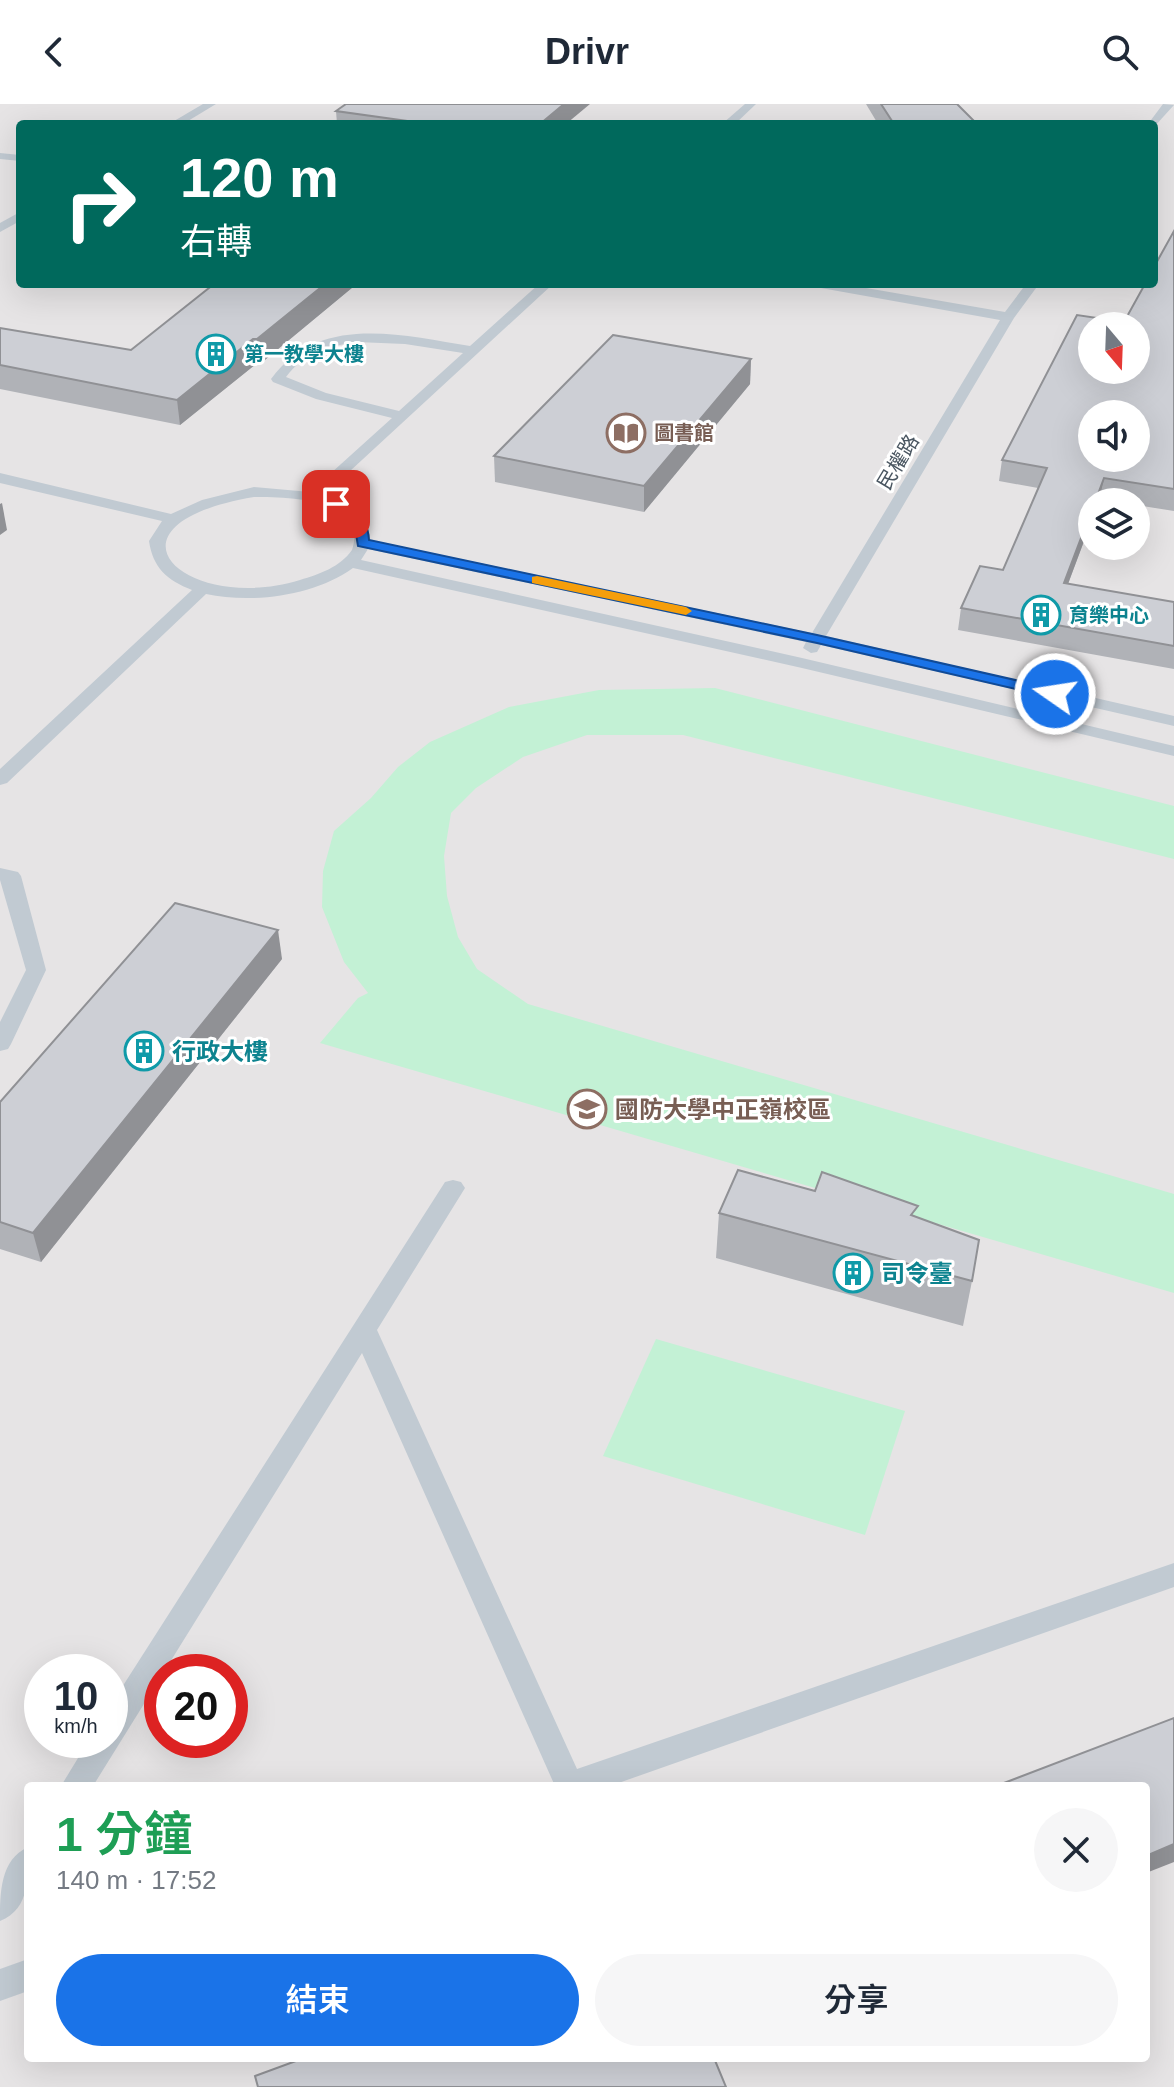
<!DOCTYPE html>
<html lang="zh-TW">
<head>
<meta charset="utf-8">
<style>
	:root { --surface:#fff; --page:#f6f6f7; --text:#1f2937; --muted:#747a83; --accent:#1a73e8 }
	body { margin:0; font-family:Helvetica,"Noto Sans TC",sans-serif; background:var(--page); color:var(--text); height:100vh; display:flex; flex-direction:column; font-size:30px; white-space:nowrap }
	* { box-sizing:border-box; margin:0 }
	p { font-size:26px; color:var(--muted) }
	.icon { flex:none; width:44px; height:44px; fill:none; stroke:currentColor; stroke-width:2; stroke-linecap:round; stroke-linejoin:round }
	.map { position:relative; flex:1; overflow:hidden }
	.drawer { position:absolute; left:24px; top:1678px; width:1126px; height:280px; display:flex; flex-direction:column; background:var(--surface); border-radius:8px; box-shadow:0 8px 32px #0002 }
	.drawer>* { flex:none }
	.banner { position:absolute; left:16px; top:16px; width:1142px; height:168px; border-radius:8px; box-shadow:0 8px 32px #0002; background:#00695c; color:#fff; overflow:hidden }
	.needle { width:52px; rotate:161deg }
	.buttons { position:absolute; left:1078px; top:208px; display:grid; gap:16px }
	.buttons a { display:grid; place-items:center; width:72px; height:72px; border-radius:50%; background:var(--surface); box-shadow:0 8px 32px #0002; font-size:40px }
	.speed { position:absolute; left:24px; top:1550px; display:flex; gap:16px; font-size:40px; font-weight:700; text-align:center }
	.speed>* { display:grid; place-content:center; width:104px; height:104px; border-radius:50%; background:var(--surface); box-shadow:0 8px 32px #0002; line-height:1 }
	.speed small { font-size:20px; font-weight:400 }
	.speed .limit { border:12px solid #d22; background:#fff; color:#111 }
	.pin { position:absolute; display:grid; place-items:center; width:68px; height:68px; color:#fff; margin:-34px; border-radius:16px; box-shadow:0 4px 12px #0006 }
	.me { position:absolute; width:88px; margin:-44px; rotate:283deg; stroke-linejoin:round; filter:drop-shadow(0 0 6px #0008) }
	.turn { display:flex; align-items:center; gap:28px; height:168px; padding:0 32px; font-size:36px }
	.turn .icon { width:104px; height:104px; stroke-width:2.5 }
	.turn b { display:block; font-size:56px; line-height:68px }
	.round { display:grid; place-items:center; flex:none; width:84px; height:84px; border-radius:42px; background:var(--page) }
	.overview { display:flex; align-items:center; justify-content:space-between; height:136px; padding:0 32px }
	h1 { font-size:48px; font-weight:600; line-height:60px; color:#1e9e55 }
	.cta { display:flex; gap:16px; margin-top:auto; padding:16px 32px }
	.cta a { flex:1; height:92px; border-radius:48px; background:var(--accent); color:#fff; font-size:32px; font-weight:600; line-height:92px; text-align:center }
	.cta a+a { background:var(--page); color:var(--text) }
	header { display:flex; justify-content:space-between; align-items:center; height:104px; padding:0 32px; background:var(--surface); font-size:36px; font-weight:600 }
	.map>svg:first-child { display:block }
	.education { fill:#e6e4e5; fill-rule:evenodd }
	.green { fill:#c3f1d5 }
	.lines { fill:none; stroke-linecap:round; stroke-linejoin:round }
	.lane { fill:#c1cad2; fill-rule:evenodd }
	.wall { fill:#b0b2b7 }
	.shaded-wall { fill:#909195 }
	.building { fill:#cdcfd5; stroke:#909195; stroke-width:2; fill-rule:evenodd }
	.route { fill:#1a73e8; stroke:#114b97; stroke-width:2 }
	.slow { fill:#f59e0b }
	.labels { text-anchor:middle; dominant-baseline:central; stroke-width:6; stroke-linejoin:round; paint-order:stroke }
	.far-culture-label { font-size:20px; font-weight:bold; fill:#0d838f; stroke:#fff; text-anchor:start }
	.far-education-label { font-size:20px; font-weight:bold; fill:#785e54; stroke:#fff; text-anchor:start }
	.far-street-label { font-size:20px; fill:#4a5661; stroke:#fff }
	.culture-label { font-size:24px; font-weight:bold; fill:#0d838f; stroke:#fff; text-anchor:start }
	.education-label { font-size:24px; font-weight:bold; fill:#785e54; stroke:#fff; text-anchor:start }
</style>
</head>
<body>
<header><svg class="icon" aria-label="back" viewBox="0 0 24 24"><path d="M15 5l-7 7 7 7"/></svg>Drivr<svg class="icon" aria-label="search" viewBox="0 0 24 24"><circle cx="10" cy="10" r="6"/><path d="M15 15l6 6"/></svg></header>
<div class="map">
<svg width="1174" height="1983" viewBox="0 0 1174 1983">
	<rect width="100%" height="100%" fill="#f5f3f3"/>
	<path class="education" d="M 0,0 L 1174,0 L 1174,1983 L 0,1983 ZM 20,20 L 1154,20 L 1154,180 L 20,180 ZM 1092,222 L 1136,222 L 1136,266 L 1092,266 ZM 1092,310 L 1136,310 L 1136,354 L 1092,354 ZM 1092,398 L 1136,398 L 1136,442 L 1092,442 ZM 42,1568 L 110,1568 L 110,1636 L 42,1636 ZM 162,1568 L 230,1568 L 230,1636 L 162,1636 ZM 28,1682 L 1146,1682 L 1146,1954 L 28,1954 Z"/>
	<g class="green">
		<path d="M 715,584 L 1174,702 L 1174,755 L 683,631 L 587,631 L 523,653 L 476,684 L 451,709 L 444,752 L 447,792 L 458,833 L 477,865 L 528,900 L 1174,1090 L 1174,1189 L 320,939 L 358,894 L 368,889 L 344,858 L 322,803 L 323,767 L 334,727 L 371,694 L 398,663 L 430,638 L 509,603 L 599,586 Z"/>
		<path d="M 656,1235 L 905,1307 L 865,1431 L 603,1352 Z"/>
	</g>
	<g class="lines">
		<g class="lane">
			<path d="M 203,0 L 216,0 L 183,20 L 169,20 Z"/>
			<path d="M 745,0 L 756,0 L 735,20 L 722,20 Z"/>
			<path d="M 1163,0 L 1174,1 L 1154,23 L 1154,20 L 1148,20 Z"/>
			<path d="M 0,49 L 20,51 L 20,57 L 0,55 Z"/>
			<path d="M 20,108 L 20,117 L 0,128 L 0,119 Z"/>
			<path d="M 539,180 L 553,180 L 324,391 C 348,398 369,409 370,436 L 812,529 L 1000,216 L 821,184 L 815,180 L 843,180 L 1005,208 L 1026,180 L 1039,180 L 1014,214 L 826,532 L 1174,612 L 1174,622 L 821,541 L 817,548 L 811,549 L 803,544 L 806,538 L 368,445 L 361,456 L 802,554 L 1174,642 L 1174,652 L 802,564 L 353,464 C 314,492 252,500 206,490 L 7,679 L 0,681 L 0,665 L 192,486 C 167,476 153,464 149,437 L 162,417 L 0,379 L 0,369 L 171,410 L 202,396 L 254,383 L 310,388 L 392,314 L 316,295 L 273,278 L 271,275 C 319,209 401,231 470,242 ZM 357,238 L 405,240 L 463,249 L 399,307 L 326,289 L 286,273 C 304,249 328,242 357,238 ZM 254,393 C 287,393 369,394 352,446 C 340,463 320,470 300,476 C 185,511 89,421 254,393 Z"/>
			<path d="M 0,764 L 18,768 L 21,772 L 46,866 L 11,940 L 8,945 L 0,947 L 0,918 L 26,866 L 0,776 Z"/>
			<path d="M 453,1076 L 461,1078 L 465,1084 L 377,1226 L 577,1665 L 1174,1459 L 1174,1483 L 610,1682 L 555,1682 L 362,1249 L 93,1682 L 61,1682 L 89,1636 L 110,1636 L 110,1602 L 445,1078 Z"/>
			<path d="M 28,1743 C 28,1771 31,1805 0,1817 C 0,1789 0,1756 28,1743 Z"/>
			<path d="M 28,1855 L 28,1887 L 0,1897 L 0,1865 Z"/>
		</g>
	</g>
	<g class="wall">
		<path d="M 866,0 L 957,0 L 977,20 L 878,20 Z"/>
		<path d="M 336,7 L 566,20 L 337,20 Z"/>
		<path d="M 1174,127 L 1174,407 L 1136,401 L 1136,398 L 1121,398 L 1100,394 L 1068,480 L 1174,498 L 1174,565 L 958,526 L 961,504 L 1003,466 L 1038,384 L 999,377 L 1002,356 L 1124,218 Z"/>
		<path d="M 353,183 L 260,260 L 256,260 L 180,321 L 0,285 L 0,224 L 131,246 Z"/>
		<path d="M 751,255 L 750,280 L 644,408 L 495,378 L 494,352 Z"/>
		<path d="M 282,855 L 41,1158 L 0,1145 L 0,998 Z"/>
		<path d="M 815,1087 L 916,1113 L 972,1177 L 963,1222 L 716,1154 L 719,1109 Z"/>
	</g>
	<g class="shaded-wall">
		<path d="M 564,0 L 590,0 L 566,20 L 540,20 Z"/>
		<path d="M 325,180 L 353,180 L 353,183 L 260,260 L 257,235 Z"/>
		<path d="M 253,235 L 256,260 L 180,321 L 177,296 Z"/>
		<path d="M 751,255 L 750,280 L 644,408 L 644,382 Z"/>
		<path d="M 1104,374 L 1099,398 L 1095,398 Z"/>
		<path d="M 2,399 L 7,426 L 0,431 L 0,400 Z"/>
		<path d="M 1092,405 L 1092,416 L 1060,501 L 1064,479 Z"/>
		<path d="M 278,826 L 282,855 L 41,1158 L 33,1129 Z"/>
		<path d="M 1174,1740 L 1174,1758 L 1146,1769 L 1146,1752 Z"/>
	</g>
	<g class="building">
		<path d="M 346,0 L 564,0 L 540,20 L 429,20 L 336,7 Z"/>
		<path d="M 881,0 L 957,0 L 977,20 L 894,20 Z"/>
		<path d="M 1174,127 L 1174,385 L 1104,374 L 1095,398 L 1092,398 L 1092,405 L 1064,479 L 1174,498 L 1174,542 L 961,504 L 980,462 L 1003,466 L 1047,364 L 1002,356 L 1077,211 L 1124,218 L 1145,180 L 1154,180 L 1154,163 ZM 1092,222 L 1136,222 L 1136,266 L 1092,266 ZM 1092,310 L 1136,310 L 1136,354 L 1092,354 Z"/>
		<path d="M 214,180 L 325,180 L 257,235 L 253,235 L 177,296 L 0,261 L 0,224 L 131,246 Z"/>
		<path d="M 613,231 L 751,255 L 644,382 L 494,352 Z"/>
		<path d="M 175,799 L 278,826 L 33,1129 L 0,1118 L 0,998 Z"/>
		<path d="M 738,1066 L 815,1087 L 822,1068 L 918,1102 L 911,1111 L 979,1136 L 972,1177 L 719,1109 Z"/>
		<path d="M 1174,1614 L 1174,1740 L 1146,1752 L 1146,1682 L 996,1682 Z"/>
		<path d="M 304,1954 L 714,1954 L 726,1983 L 258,1983 L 255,1972 Z"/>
	</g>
	<path class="route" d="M 336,396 C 355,403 368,416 369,436 L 817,531 L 1055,585 L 1062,590 L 1055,594 L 817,539 L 358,442 L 355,424 L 349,413 L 330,400 Z"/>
	<path class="slow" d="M 537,472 L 686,503 L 692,507 L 686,511 L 532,479 L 532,473 Z"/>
	<defs>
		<symbol id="building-ring" viewBox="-11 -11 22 22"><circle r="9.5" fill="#fff" stroke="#0f9aa8" stroke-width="1.5"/><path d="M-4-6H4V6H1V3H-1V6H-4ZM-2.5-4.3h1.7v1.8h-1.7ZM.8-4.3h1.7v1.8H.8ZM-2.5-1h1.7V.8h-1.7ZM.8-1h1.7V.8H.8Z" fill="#0f9aa8"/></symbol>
		<symbol id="library-ring" viewBox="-11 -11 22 22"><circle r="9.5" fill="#fff" stroke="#8d6e63" stroke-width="1.5"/><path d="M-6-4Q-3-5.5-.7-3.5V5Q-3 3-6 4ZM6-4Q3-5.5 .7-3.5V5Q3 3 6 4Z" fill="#8d6e63"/></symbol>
		<symbol id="university-ring" viewBox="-11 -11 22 22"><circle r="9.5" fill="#fff" stroke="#8d6e63" stroke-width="1.5"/><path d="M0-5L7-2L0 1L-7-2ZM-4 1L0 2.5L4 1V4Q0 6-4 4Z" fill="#8d6e63"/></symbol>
	</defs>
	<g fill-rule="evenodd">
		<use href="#building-ring" x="194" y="228" width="44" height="44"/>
		<use href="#library-ring" x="604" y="307" width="44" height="44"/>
		<use href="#building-ring" x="1019" y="489" width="44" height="44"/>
		<use href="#building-ring" x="122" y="925" width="44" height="44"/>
		<use href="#university-ring" x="565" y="983" width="44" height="44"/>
		<use href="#building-ring" x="831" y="1147" width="44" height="44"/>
	</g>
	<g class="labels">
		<g class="far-culture-label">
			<text x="244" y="250">第一教學大樓</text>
			<text x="1069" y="511">育樂中心</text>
		</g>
		<g class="far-education-label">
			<text x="654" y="329">圖書館</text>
		</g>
		<g class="far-street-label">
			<text transform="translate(898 358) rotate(-59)">民權路</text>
		</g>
		<g class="culture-label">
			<text x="172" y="947">行政大樓</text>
			<text x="881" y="1169">司令臺</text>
		</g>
		<g class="education-label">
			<text x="615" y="1005">國防大學中正嶺校區</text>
		</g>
	</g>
</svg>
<div class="buttons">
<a><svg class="needle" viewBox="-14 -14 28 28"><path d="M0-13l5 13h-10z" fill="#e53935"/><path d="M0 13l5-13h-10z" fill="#747a83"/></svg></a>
<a><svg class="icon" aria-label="sound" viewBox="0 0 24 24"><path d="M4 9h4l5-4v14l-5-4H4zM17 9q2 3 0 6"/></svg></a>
<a><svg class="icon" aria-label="layers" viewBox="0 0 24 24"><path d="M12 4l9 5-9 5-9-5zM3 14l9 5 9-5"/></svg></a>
</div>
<div class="speed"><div>10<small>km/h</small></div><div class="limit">20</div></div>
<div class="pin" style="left:336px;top:400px;background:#d93025"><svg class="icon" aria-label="arrive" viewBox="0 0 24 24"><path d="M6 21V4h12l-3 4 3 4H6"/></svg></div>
<svg class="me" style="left:1055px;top:590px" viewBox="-20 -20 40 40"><circle r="17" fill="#1a73e8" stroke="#fff" stroke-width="3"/><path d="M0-11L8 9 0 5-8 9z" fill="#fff"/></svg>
<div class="banner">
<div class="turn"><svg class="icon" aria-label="right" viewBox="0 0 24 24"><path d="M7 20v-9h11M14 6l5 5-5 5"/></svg><div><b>120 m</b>右轉</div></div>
</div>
<section class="drawer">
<div class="overview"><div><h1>1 分鐘</h1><p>140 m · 17:52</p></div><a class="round"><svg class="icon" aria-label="close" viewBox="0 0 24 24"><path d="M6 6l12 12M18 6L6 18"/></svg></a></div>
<div class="cta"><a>結束</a><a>分享</a></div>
</section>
</div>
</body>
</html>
